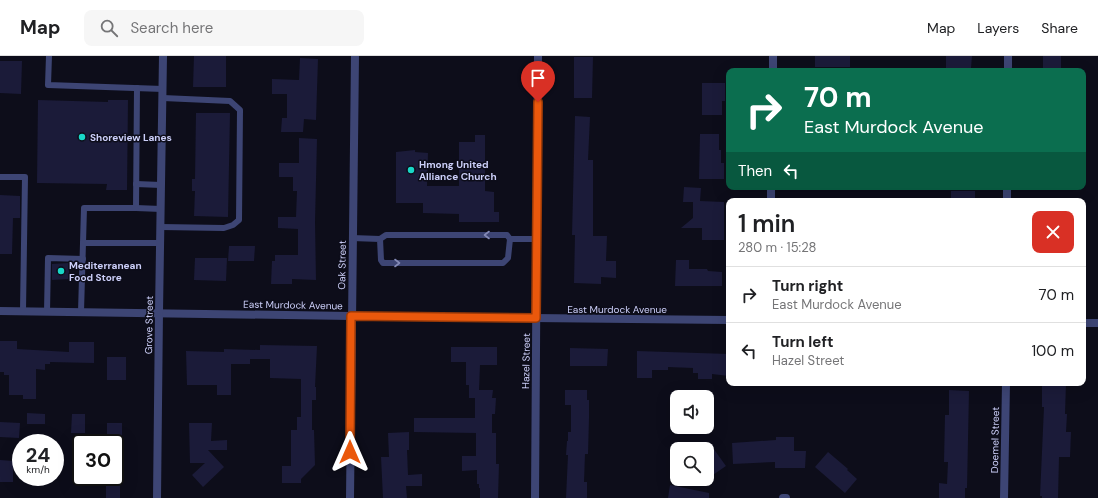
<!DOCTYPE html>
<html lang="en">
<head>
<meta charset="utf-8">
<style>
	:root { --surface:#fff; --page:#f6f6f6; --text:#202124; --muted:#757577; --line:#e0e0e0 }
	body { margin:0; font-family:"DM Sans",sans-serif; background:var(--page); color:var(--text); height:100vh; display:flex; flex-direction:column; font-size:15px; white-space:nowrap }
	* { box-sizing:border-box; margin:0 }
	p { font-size:13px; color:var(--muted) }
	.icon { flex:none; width:22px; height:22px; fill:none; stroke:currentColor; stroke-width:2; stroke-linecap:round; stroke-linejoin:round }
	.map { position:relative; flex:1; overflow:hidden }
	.drawer { position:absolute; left:726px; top:142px; width:360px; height:188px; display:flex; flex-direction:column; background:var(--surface); border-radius:8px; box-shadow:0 4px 16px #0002 }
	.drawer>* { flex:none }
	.top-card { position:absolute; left:726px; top:12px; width:360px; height:122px; border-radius:8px; box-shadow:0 4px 16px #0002; background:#0b6e4f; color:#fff; overflow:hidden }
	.controls { position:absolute; left:670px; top:334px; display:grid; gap:8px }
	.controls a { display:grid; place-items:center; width:44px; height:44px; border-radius:8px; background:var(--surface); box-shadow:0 4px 16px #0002; font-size:20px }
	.speed { position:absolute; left:12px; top:378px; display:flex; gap:8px; font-size:20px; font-weight:700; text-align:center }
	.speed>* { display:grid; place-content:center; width:52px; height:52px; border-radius:50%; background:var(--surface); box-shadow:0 4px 16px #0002; line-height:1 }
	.speed small { font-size:10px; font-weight:400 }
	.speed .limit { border:2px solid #111; border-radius:6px; background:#fff; color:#111 }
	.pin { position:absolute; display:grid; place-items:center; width:34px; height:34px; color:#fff; margin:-41px -17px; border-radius:50% 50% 50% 0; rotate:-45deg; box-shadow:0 0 4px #0007 }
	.pin .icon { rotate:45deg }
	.me { position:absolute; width:44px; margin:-22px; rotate:0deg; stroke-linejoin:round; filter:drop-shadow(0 0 3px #0008) }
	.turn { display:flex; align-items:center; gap:14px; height:84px; padding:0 12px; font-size:18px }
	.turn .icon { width:52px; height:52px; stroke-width:2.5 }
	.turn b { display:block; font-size:28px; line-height:34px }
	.then { display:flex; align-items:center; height:38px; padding:0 12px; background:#0003; gap:8px; font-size:15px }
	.round { display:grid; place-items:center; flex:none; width:42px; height:42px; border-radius:8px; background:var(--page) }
	.head { display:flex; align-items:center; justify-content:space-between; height:68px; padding:0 12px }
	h1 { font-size:24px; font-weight:600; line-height:30px }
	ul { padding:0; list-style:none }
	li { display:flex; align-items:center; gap:12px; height:56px; padding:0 12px; border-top:1px solid var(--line) }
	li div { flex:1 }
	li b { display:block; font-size:15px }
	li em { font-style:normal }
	header { display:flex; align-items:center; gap:24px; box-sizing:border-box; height:56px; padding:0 20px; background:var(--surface); border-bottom:1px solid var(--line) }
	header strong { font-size:19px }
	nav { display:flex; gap:22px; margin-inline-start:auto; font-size:14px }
	.search { width:280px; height:36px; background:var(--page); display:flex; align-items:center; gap:10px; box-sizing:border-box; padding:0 14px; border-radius:8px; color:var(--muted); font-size:15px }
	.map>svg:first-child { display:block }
	.building { fill:#1b1b39 }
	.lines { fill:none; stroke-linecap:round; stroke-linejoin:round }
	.service { stroke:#3d4574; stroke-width:6 }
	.minor { stroke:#3d4574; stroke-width:8 }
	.oneway { stroke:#848ab6 }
	.route-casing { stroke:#983908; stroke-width:10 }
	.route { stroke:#ea580c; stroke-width:7 }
	.poi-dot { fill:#19d7c7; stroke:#0d0d1a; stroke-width:1.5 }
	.labels { text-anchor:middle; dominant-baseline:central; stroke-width:3; stroke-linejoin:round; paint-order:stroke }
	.poi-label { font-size:10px; font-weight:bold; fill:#cccff9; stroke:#0d0d1a; text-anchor:start }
	.street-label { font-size:10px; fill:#cccff9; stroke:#0d0d1a }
</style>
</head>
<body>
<header>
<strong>Map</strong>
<div class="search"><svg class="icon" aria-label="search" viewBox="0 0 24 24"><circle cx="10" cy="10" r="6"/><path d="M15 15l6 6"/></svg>Search here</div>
<nav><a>Map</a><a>Layers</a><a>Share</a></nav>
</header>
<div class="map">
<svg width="1098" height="442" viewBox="0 0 1098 442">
	<rect width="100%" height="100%" fill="#0d0d1a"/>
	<g class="building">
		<path d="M 194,0 L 226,0 L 226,31 L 193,31 Z"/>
		<rect x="815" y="0" width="35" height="11"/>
		<path d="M 946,0 L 972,0 L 971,12 L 946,12 Z"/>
		<rect x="1043" y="0" width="18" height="15"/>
		<path d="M 574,1 L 593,1 L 592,42 L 574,42 Z"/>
		<path d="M 300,2 L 318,3 L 316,64 L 304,63 L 303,76 L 281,76 L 282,62 L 287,62 L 287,38 L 272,38 L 272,23 L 299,24 Z"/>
		<path d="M 0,5 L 22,5 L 21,38 L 0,37 Z"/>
		<path d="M 702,27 L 725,27 L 725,45 L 722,45 L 722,59 L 702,59 Z"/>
		<path d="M 38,44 L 108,46 L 108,44 L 128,44 L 127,134 L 106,134 L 107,128 L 37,127 Z"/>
		<path d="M 196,57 L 230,57 L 228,161 L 194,160 L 195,135 L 192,135 L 192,123 L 195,123 Z"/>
		<path d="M 575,60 L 590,61 L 588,104 L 593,104 L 593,180 L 607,180 L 606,205 L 616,205 L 616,222 L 601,221 L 601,228 L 574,227 L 575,179 L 572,179 Z"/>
		<path d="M 700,78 L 719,78 L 719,94 L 721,94 L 721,107 L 724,107 L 724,123 L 699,123 Z"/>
		<path d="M 475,79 L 485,79 L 485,135 L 494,136 L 494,156 L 499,156 L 499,166 L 459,166 L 459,158 L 423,157 L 423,147 L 396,147 L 396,96 L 415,94 L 415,96 L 428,97 L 427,130 L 459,130 L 459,86 L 475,86 Z"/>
		<path d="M 299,82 L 317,83 L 315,166 L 316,224 L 292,223 L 292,228 L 271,228 L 272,205 L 275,205 L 275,199 L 298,199 L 298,173 L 278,172 L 278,161 L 296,161 L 297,135 L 293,135 L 293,121 L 279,121 L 279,107 L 299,107 Z"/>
		<path d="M 684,131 L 701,132 L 700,145 L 724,146 L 724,184 L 702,184 L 702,172 L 681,172 L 693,162 L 693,146 L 683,146 Z"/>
		<rect x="951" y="135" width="24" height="10"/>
		<path d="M 0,139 L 20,140 L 20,162 L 13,162 L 12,198 L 0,198 Z"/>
		<path d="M 229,190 L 255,190 L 254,205 L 228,205 Z"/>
		<path d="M 195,202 L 227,202 L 226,225 L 194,224 Z"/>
		<path d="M 676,204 L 689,204 L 689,213 L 707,213 L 708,215 L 722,216 L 722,230 L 675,230 Z"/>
		<path d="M 69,207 L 69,223 L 52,224 L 52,208 Z"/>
		<path d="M 0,285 L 17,285 L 17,293 L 69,296 L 69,286 L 94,286 L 94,307 L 50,306 L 50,308 L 45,308 L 45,314 L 36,313 L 36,343 L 23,343 L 23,339 L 9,339 L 9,319 L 4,319 L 4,316 L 0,316 Z"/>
		<path d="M 260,289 L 317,290 L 315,331 L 316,331 L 316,344 L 312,344 L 312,374 L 314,374 L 315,409 L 301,423 L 301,427 L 282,427 L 282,410 L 291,410 L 291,374 L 297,374 L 297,361 L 301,361 L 301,323 L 270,322 L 270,303 L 250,303 L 250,308 L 231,308 L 231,339 L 217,339 L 217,329 L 187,329 L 186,295 L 224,296 L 224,293 L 260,294 Z"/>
		<path d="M 451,291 L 497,291 L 497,309 L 480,309 L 479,334 L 493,334 L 492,342 L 496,342 L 495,358 L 492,358 L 492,377 L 496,377 L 496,408 L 499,408 L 498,442 L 480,442 L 480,432 L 479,432 L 479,428 L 477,428 L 477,414 L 462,415 L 462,400 L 476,400 L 476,377 L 414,376 L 414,362 L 475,362 L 475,342 L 469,342 L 469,329 L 466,329 L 466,306 L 451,306 Z"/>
		<path d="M 570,292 L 608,293 L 607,310 L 570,310 Z"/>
		<path d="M 637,295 L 729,298 L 729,320 L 712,318 L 712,323 L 698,323 L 698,317 L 693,317 L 693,312 L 668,311 L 668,314 L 652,314 L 652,322 L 637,322 Z"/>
		<rect x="107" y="301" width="19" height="23"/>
		<path d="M 1042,327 L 1066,327 L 1065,358 L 1067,358 L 1066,376 L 1071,376 L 1070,401 L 1059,401 L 1058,442 L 1042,442 L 1042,440 L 1040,440 L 1044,351 L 1042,351 Z"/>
		<path d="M 565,334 L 587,334 L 587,344 L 589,344 L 589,362 L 588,398 L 585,398 L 584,426 L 587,426 L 587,442 L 566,442 L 568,399 L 566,399 L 567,385 L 568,385 L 568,376 L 571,376 L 571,349 L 565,349 Z"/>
		<path d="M 949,334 L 969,335 L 967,432 L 965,432 L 965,442 L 939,442 L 939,427 L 947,428 L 948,406 L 944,406 L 945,359 L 949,359 Z"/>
		<path d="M 27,357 L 45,358 L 45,368 L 27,368 Z"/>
		<path d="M 72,358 L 85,358 L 85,377 L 71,377 Z"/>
		<path d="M 0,366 L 20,367 L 19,382 L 0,381 Z"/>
		<rect x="107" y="367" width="15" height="20"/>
		<path d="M 189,367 L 212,367 L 211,385 L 227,384 L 227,394 L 208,394 L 224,411 L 203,431 L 192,419 L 205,407 L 190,407 Z"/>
		<path d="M 409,376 L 409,394 L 407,394 L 408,419 L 422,418 L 422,430 L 406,430 L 407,442 L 383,442 L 381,401 L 389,401 L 388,377 Z"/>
		<path d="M 776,381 L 794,381 L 794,395 L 806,395 L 805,412 L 775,412 L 775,406 L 733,408 L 732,387 L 776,384 Z"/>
		<path d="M 713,392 L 726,410 L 707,423 L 707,396 Z"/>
		<path d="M 828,396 L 848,413 L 847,414 L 857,423 L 845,437 L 815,411 Z"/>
		<path d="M 0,404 L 13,405 L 13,426 L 0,426 Z"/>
		<rect x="106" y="421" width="14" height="21"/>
		<path d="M 670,429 L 709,437 L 709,442 L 668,442 Z"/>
	</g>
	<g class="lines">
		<g class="service">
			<path d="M 49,0 L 48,29 L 163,33"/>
			<path d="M 0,121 L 25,121 L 23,255"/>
			<path d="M 136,128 L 161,129"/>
			<path d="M 136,152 L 161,153"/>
			<path d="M 161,171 L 224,172 L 233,169 L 239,164 L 240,54 L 230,45 L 163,42"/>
			<path d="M 352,182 L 380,183 L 386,179 L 507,179 L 510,183 L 508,202 L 503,207 L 383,207 L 381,204 L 380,183"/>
			<path d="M 510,183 L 537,183"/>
			<path d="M 83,187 L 84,152 L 136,152 L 137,32"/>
			<path d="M 47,256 L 48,202 L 83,203"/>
			<path d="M 81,256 L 83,187 L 160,187"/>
		</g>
		<g class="minor">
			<path d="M 773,15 L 773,0"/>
			<path d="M 1008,15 L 1008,0"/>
			<path d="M 771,145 L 771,131"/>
			<path d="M 1007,145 L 1007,131"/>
			<path d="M 0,255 L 351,260 L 729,264"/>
			<path d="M 1083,267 L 1098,267"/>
			<path d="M 157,442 L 159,256 L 163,0"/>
			<path d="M 350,442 L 355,0"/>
			<path d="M 535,442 L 538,0"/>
			<path d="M 783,442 L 786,442"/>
			<path d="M 1004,442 L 1006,327"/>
		</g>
	</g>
	<defs><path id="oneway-chevron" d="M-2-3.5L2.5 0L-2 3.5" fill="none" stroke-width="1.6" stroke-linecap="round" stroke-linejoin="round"/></defs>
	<g class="oneway">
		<use href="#oneway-chevron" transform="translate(487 179) rotate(-180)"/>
		<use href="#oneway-chevron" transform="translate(397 207)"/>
	</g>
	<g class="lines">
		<defs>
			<path id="route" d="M 350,396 L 351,260 L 536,262 L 538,46"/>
		</defs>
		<use href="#route" class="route-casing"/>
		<use href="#route" class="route"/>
	</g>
	<g class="poi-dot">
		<circle cx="82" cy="81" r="4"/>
		<circle cx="411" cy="114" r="4"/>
		<circle cx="61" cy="215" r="4"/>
	</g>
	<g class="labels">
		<g class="poi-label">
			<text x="90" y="81">Shoreview Lanes</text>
			<text x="419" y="108">Hmong United<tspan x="419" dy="12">Alliance Church</tspan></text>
			<text x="69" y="209">Mediterranean<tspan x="69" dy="12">Food Store</tspan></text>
		</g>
		<g class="street-label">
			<text transform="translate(342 209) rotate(-89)">Oak Street</text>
			<text transform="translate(293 249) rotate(1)">East Murdock Avenue</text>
			<text x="617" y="253">East Murdock Avenue</text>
			<text transform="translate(149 269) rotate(-89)">Grove Street</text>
			<text transform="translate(526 305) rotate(-89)">Hazel Street</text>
			<text transform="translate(995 384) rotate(-89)">Doemel Street</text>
		</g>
	</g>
</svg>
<div class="controls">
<a><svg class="icon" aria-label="sound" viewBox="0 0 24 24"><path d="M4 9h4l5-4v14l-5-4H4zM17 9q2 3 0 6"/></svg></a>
<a><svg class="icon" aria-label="search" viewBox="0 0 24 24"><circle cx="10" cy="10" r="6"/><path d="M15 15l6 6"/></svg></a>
</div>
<div class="speed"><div>24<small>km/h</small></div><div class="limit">30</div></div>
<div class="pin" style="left:538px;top:46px;background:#d93025"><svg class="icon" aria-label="arrive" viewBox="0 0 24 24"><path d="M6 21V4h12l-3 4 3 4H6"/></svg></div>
<svg class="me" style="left:350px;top:396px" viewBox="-20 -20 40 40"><path d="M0-17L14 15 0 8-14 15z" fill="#ea580c" stroke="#fff" stroke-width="4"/></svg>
<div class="top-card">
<div class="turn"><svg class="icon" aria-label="right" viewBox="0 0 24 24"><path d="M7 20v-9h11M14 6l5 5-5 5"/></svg><div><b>70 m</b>East Murdock Avenue</div></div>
<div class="then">Then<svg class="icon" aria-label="left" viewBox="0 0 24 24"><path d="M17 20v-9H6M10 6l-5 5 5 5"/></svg></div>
</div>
<section class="drawer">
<div class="head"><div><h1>1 min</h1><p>280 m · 15:28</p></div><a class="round" style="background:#d93025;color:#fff"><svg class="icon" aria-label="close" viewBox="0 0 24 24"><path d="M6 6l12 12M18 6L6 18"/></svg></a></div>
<ul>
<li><svg class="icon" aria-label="right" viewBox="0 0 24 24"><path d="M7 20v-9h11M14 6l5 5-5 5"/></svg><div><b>Turn right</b><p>East Murdock Avenue</p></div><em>70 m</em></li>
<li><svg class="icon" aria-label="left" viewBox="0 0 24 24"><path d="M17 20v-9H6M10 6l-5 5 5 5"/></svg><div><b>Turn left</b><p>Hazel Street</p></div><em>100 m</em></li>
</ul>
</section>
</div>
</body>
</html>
